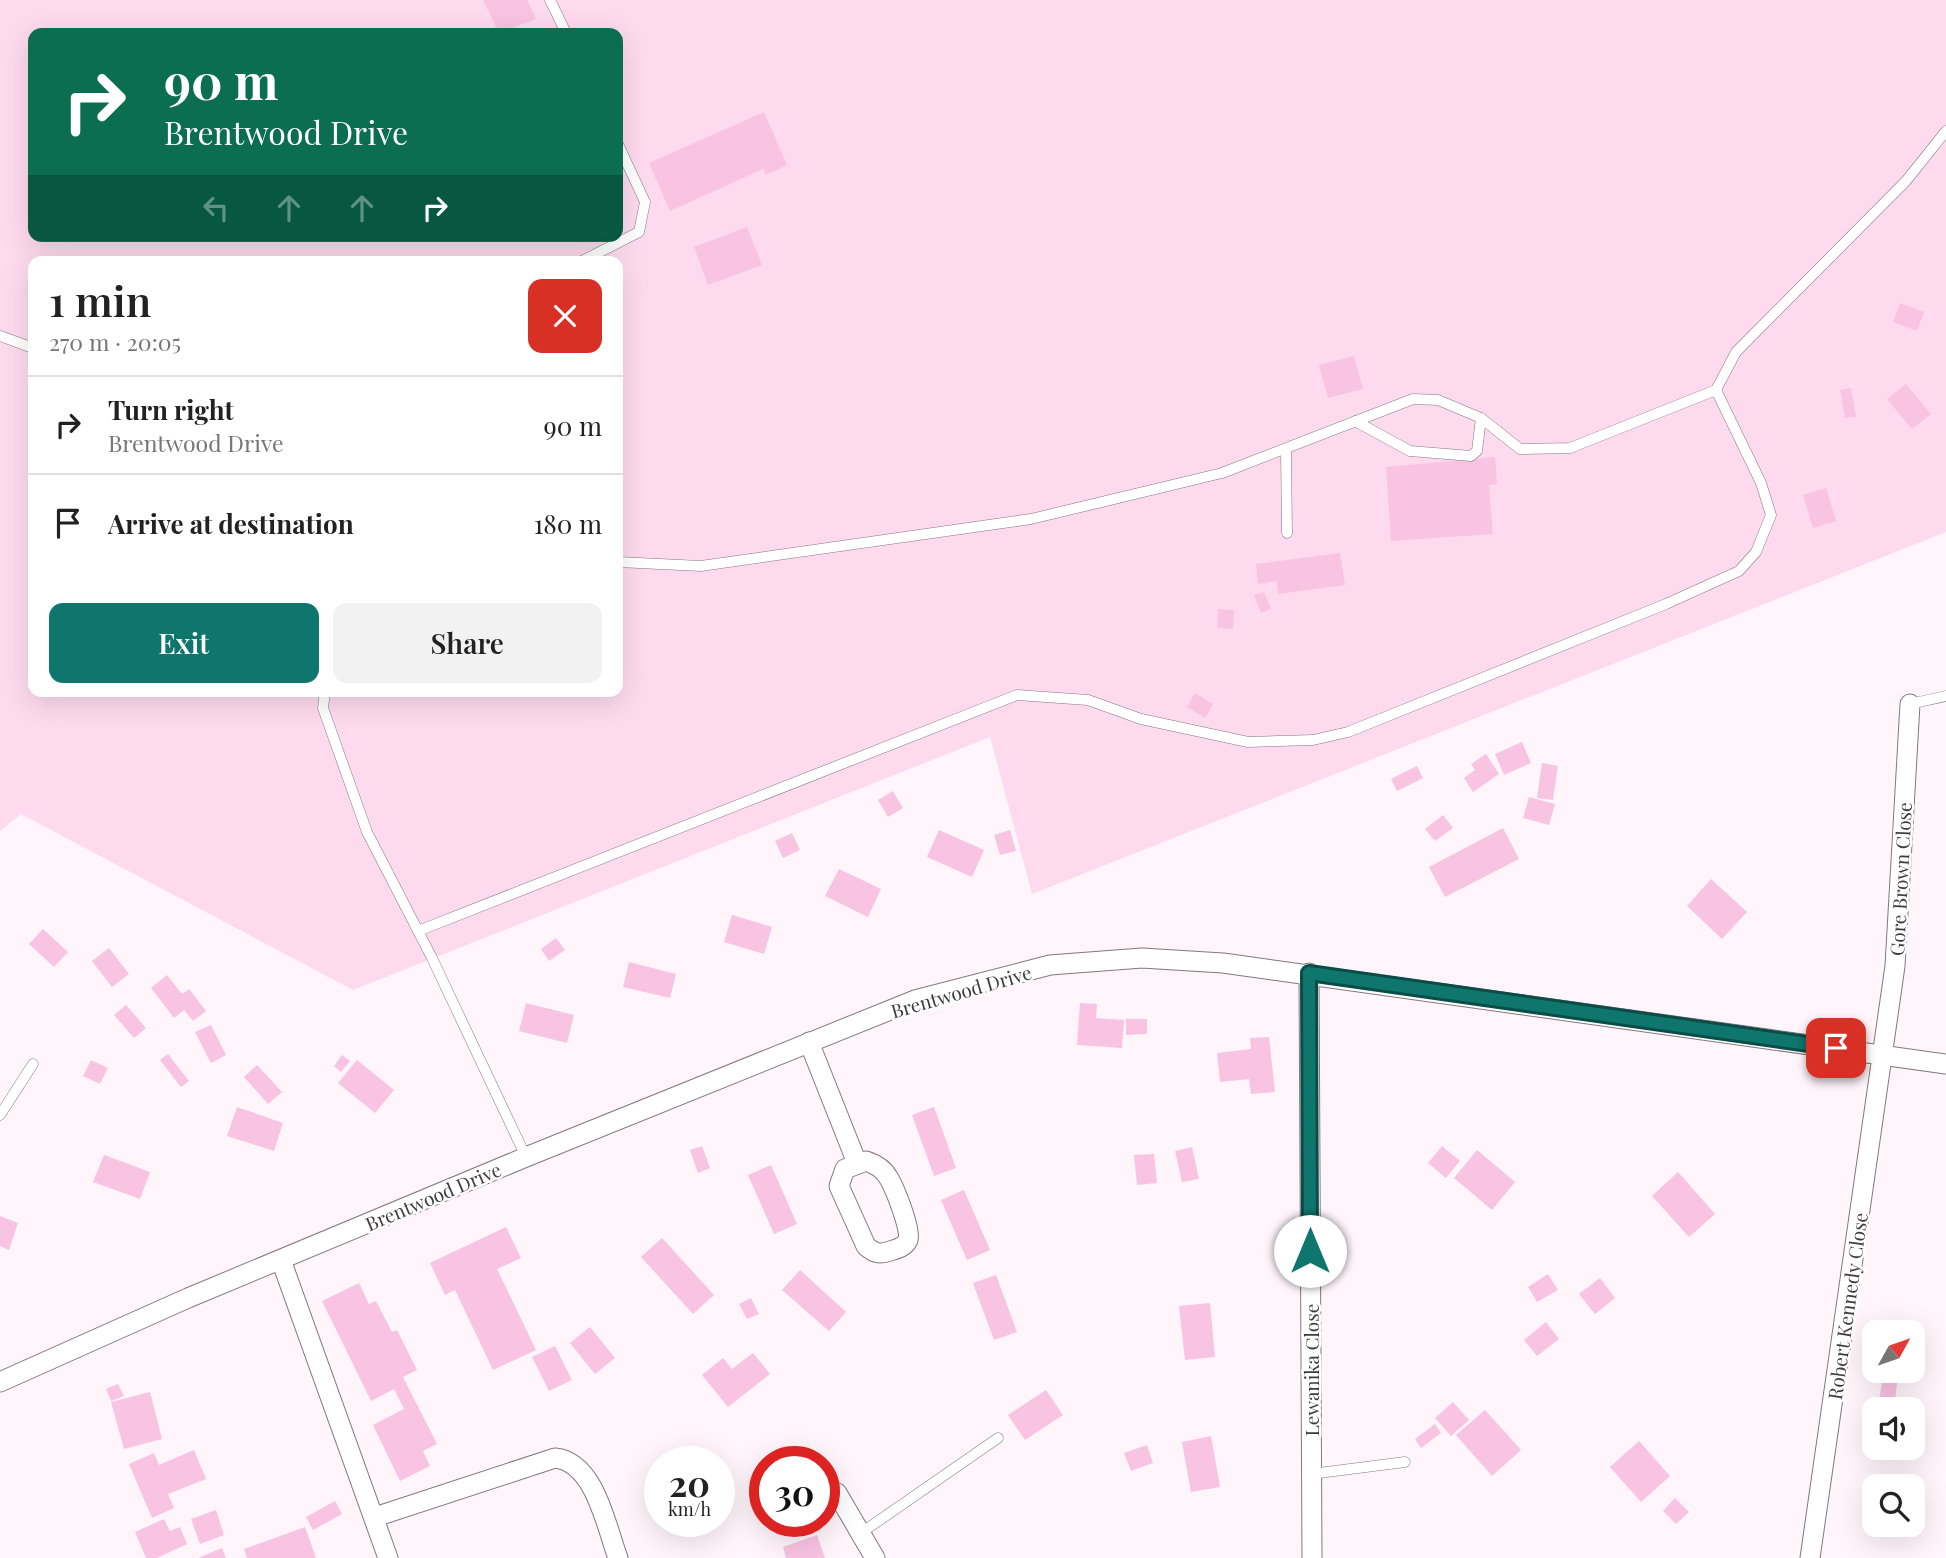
<!DOCTYPE html>
<html lang="en">
<head>
<meta charset="utf-8">
<style>
	:root { --surface:#fff; --page:#f2f2f2; --text:#222; --muted:#767676; --line:#e0e0e0; --accent:#0f766e }
	body { margin:0; font-family:"Playfair Display",serif; background:var(--page); color:var(--text); height:100vh; display:flex; flex-direction:column; font-size:26px; white-space:nowrap }
	* { box-sizing:border-box; margin:0 }
	p { font-size:23px; color:var(--muted) }
	.icon { flex:none; width:38px; height:38px; fill:none; stroke:currentColor; stroke-width:2; stroke-linecap:round; stroke-linejoin:round }
	.map { position:relative; flex:1; overflow:hidden }
	.side { position:absolute; left:28px; top:256px; width:595px; height:441px; display:flex; flex-direction:column; background:var(--surface); border-radius:14px; box-shadow:0 7px 28px #0002 }
	.side>* { flex:none }
	.top-card { position:absolute; left:28px; top:28px; width:595px; height:214px; border-radius:14px; box-shadow:0 7px 28px #0002; background:#0b6e4f; color:#fff; overflow:hidden }
	.needle { width:46px; rotate:50deg }
	.tools { position:absolute; left:1862px; top:1320px; display:grid; gap:14px }
	.tools a { display:grid; place-items:center; width:63px; height:63px; border-radius:14px; background:var(--surface); box-shadow:0 7px 28px #0002; font-size:35px }
	.speed { position:absolute; left:644px; top:1446px; display:flex; gap:14px; font-size:35px; font-weight:700; text-align:center }
	.speed>* { display:grid; place-content:center; width:91px; height:91px; border-radius:50%; background:var(--surface); box-shadow:0 7px 28px #0002; line-height:1 }
	.speed small { font-size:18px; font-weight:400 }
	.speed .limit { border:10px solid #d22; background:#fff; color:#111 }
	.pin { position:absolute; display:grid; place-items:center; width:60px; height:60px; color:#fff; margin:-30px; border-radius:14px; box-shadow:0 4px 10px #0006 }
	.me { position:absolute; width:77px; margin:-38px; rotate:0deg; stroke-linejoin:round; filter:drop-shadow(0 0 5px #0008) }
	.turn { display:flex; align-items:center; gap:24px; height:147px; padding:0 21px; font-size:32px }
	.turn .icon { width:91px; height:91px; stroke-width:2.5 }
	.turn b { display:block; font-size:49px; line-height:60px }
	.lanes { display:flex; align-items:center; height:66px; padding:0 21px; background:#0003; justify-content:center; gap:35px; direction:ltr }
	.lanes .off { opacity:.35 }
	.round { display:grid; place-items:center; flex:none; width:74px; height:74px; border-radius:14px; background:var(--page) }
	.head { display:flex; align-items:center; justify-content:space-between; height:119px; padding:0 21px }
	h1 { font-size:42px; font-weight:600; line-height:52px }
	.button { display:flex; gap:14px; margin-top:auto; padding:14px 21px }
	.button a { flex:1; height:80px; border-radius:14px; background:var(--accent); color:#fff; font-size:28px; font-weight:600; line-height:80px; text-align:center }
	.button a+a { background:var(--page); color:var(--text) }
	ul { padding:0; list-style:none }
	li { display:flex; align-items:center; gap:21px; height:98px; padding:0 21px; border-top:2px solid var(--line) }
	li div { flex:1 }
	li b { display:block; font-size:26px }
	li em { font-style:normal }
	.map>svg:first-child { display:block }
	.green { fill:#fedaef; fill-rule:evenodd }
	.building { fill:#f9c3e2 }
	.lines { fill:none; stroke-linecap:round; stroke-linejoin:round }
	.lane-casing { stroke:#84777e; stroke-width:11 }
	.street-casing { stroke:#84777e; stroke-width:21 }
	.lane { stroke:#fff; stroke-width:10 }
	.street { stroke:#fff; stroke-width:19 }
	.route-casing { stroke:#0a4d48; stroke-width:18 }
	.route { stroke:#0f766e; stroke-width:12 }
	.labels { text-anchor:middle; dominant-baseline:central; stroke-width:5; stroke-linejoin:round; paint-order:stroke }
	.street-label { font-size:19px; fill:#403a3d; stroke:#fff }
</style>
</head>
<body>
<div class="map">
<svg width="1946" height="1558" viewBox="0 0 1946 1558">
	<rect width="100%" height="100%" fill="#fff5fb"/>
	<path class="green" d="M 0,0 L 1946,0 L 1946,532 L 1032,894 L 990,737 L 353,990 L 21,814 L 0,831 ZM 33,33 L 618,33 L 618,236 L 33,236 ZM 33,261 L 618,261 L 618,691 L 33,691 Z"/>
	<g class="building">
		<path d="M 483,0 L 527,0 L 536,19 L 499,33 Z"/>
		<path d="M 764,112 L 787,165 L 766,175 L 763,169 L 670,211 L 649,163 Z"/>
		<path d="M 747,227 L 762,265 L 708,285 L 694,247 Z"/>
		<path d="M 1900,303 L 1924,312 L 1917,331 L 1893,322 Z"/>
		<path d="M 1354,356 L 1363,389 L 1328,398 L 1319,365 Z"/>
		<path d="M 1906,384 L 1931,414 L 1912,429 L 1887,399 Z"/>
		<path d="M 1851,388 L 1856,417 L 1845,418 L 1840,390 Z"/>
		<path d="M 1495,457 L 1497,484 L 1489,485 L 1493,534 L 1391,541 L 1386,467 Z"/>
		<path d="M 1826,488 L 1836,521 L 1813,528 L 1803,495 Z"/>
		<path d="M 1340,553 L 1345,585 L 1278,594 L 1277,581 L 1258,584 L 1256,564 Z"/>
		<path d="M 1264,592 L 1271,609 L 1261,613 L 1254,595 Z"/>
		<path d="M 1218,609 L 1234,610 L 1233,629 L 1217,628 Z"/>
		<path d="M 1195,693 L 1213,704 L 1205,718 L 1187,707 Z"/>
		<path d="M 1522,742 L 1531,763 L 1504,775 L 1495,754 Z"/>
		<path d="M 1486,754 L 1499,774 L 1473,792 L 1464,778 L 1475,770 L 1471,764 Z"/>
		<path d="M 1542,763 L 1558,766 L 1553,800 L 1537,798 Z"/>
		<path d="M 1417,766 L 1423,778 L 1397,791 L 1391,779 Z"/>
		<path d="M 893,791 L 903,808 L 888,817 L 878,800 Z"/>
		<path d="M 1529,797 L 1555,804 L 1549,825 L 1523,818 Z"/>
		<path d="M 1443,815 L 1453,828 L 1435,841 L 1425,829 Z"/>
		<path d="M 1503,828 L 1519,859 L 1445,897 L 1429,867 Z"/>
		<path d="M 939,830 L 984,850 L 972,877 L 927,857 Z"/>
		<path d="M 1010,830 L 1016,851 L 1000,855 L 994,835 Z"/>
		<path d="M 792,833 L 800,850 L 783,858 L 775,841 Z"/>
		<path d="M 839,869 L 881,889 L 868,917 L 825,896 Z"/>
		<path d="M 1711,879 L 1747,912 L 1722,939 L 1687,906 Z"/>
		<path d="M 732,915 L 772,927 L 764,954 L 724,942 Z"/>
		<path d="M 43,929 L 68,952 L 54,967 L 29,944 Z"/>
		<path d="M 556,938 L 565,950 L 549,961 L 541,949 Z"/>
		<path d="M 109,948 L 129,974 L 112,987 L 92,961 Z"/>
		<path d="M 629,962 L 676,974 L 670,998 L 623,987 Z"/>
		<path d="M 167,975 L 182,994 L 189,989 L 206,1011 L 193,1021 L 184,1010 L 174,1018 L 151,988 Z"/>
		<path d="M 526,1003 L 574,1015 L 567,1043 L 519,1031 Z"/>
		<path d="M 1080,1003 L 1097,1004 L 1096,1018 L 1124,1020 L 1122,1048 L 1077,1045 Z"/>
		<path d="M 126,1005 L 146,1028 L 134,1038 L 114,1015 Z"/>
		<path d="M 1126,1019 L 1147,1019 L 1147,1034 L 1126,1035 Z"/>
		<path d="M 211,1025 L 226,1055 L 211,1063 L 195,1032 Z"/>
		<path d="M 1269,1037 L 1275,1092 L 1251,1094 L 1249,1079 L 1220,1082 L 1217,1053 L 1251,1049 L 1250,1038 Z"/>
		<path d="M 168,1054 L 189,1081 L 181,1087 L 160,1060 Z"/>
		<path d="M 342,1055 L 350,1061 L 341,1072 L 334,1066 Z"/>
		<path d="M 91,1060 L 108,1068 L 100,1084 L 83,1076 Z"/>
		<path d="M 357,1060 L 394,1090 L 375,1113 L 338,1083 Z"/>
		<path d="M 257,1065 L 282,1092 L 268,1104 L 244,1077 Z"/>
		<path d="M 237,1107 L 283,1123 L 274,1151 L 227,1136 Z"/>
		<path d="M 934,1107 L 956,1168 L 934,1176 L 912,1115 Z"/>
		<path d="M 702,1146 L 710,1168 L 698,1173 L 690,1150 Z"/>
		<path d="M 1442,1146 L 1460,1161 L 1446,1178 L 1428,1163 Z"/>
		<path d="M 1192,1147 L 1199,1179 L 1182,1182 L 1175,1151 Z"/>
		<path d="M 1477,1150 L 1515,1182 L 1492,1210 L 1454,1178 Z"/>
		<path d="M 1154,1154 L 1157,1183 L 1137,1185 L 1134,1155 Z"/>
		<path d="M 104,1155 L 150,1172 L 140,1199 L 93,1182 Z"/>
		<path d="M 771,1165 L 797,1224 L 774,1234 L 748,1175 Z"/>
		<path d="M 1678,1172 L 1715,1214 L 1689,1237 L 1652,1196 Z"/>
		<path d="M 964,1190 L 990,1250 L 967,1260 L 941,1200 Z"/>
		<path d="M 0,1216 L 18,1223 L 9,1250 L 0,1246 Z"/>
		<path d="M 506,1227 L 521,1258 L 497,1269 L 536,1350 L 493,1370 L 455,1290 L 445,1295 L 430,1263 Z"/>
		<path d="M 662,1238 L 714,1295 L 693,1314 L 641,1257 Z"/>
		<path d="M 800,1270 L 846,1312 L 829,1331 L 782,1290 Z"/>
		<path d="M 1548,1274 L 1558,1290 L 1537,1302 L 1528,1287 Z"/>
		<path d="M 996,1275 L 1017,1332 L 994,1340 L 973,1283 Z"/>
		<path d="M 1600,1278 L 1615,1298 L 1595,1314 L 1579,1294 Z"/>
		<path d="M 359,1283 L 369,1304 L 376,1301 L 392,1332 L 397,1330 L 417,1370 L 403,1377 L 437,1444 L 423,1451 L 430,1466 L 400,1481 L 373,1425 L 404,1409 L 394,1389 L 371,1401 L 322,1301 Z"/>
		<path d="M 751,1298 L 759,1314 L 747,1319 L 739,1304 Z"/>
		<path d="M 1210,1303 L 1215,1357 L 1185,1360 L 1179,1306 Z"/>
		<path d="M 1546,1322 L 1559,1339 L 1537,1356 L 1524,1340 Z"/>
		<path d="M 590,1327 L 615,1358 L 595,1374 L 570,1343 Z"/>
		<path d="M 555,1346 L 572,1380 L 549,1391 L 532,1357 Z"/>
		<path d="M 753,1353 L 770,1374 L 728,1407 L 702,1375 L 723,1358 L 732,1369 Z"/>
		<path d="M 1882,1381 L 1897,1383 L 1894,1409 L 1878,1409 Z"/>
		<path d="M 118,1384 L 124,1396 L 111,1401 L 106,1389 Z"/>
		<path d="M 1046,1390 L 1063,1415 L 1025,1440 L 1008,1415 Z"/>
		<path d="M 150,1392 L 162,1439 L 124,1449 L 111,1402 Z"/>
		<path d="M 1453,1402 L 1469,1420 L 1451,1436 L 1435,1418 Z"/>
		<path d="M 1485,1410 L 1521,1450 L 1492,1476 L 1456,1435 Z"/>
		<path d="M 1435,1424 L 1441,1433 L 1421,1448 L 1415,1439 Z"/>
		<path d="M 1211,1436 L 1220,1487 L 1191,1492 L 1182,1442 Z"/>
		<path d="M 1639,1441 L 1670,1476 L 1641,1502 L 1610,1467 Z"/>
		<path d="M 1147,1445 L 1153,1463 L 1131,1471 L 1124,1453 Z"/>
		<path d="M 194,1450 L 206,1479 L 168,1494 L 174,1508 L 152,1518 L 129,1464 L 154,1453 L 159,1465 Z"/>
		<path d="M 1675,1498 L 1689,1512 L 1676,1524 L 1663,1511 Z"/>
		<path d="M 335,1501 L 342,1514 L 313,1530 L 306,1517 Z"/>
		<path d="M 216,1510 L 224,1535 L 200,1544 L 191,1519 Z"/>
		<path d="M 164,1519 L 170,1531 L 180,1527 L 187,1544 L 157,1558 L 146,1558 L 135,1532 Z"/>
		<path d="M 305,1527 L 316,1558 L 247,1558 L 244,1549 Z"/>
		<path d="M 817,1535 L 825,1558 L 786,1558 L 783,1547 Z"/>
		<path d="M 222,1548 L 226,1558 L 198,1558 Z"/>
	</g>
	<g class="lines">
		<defs>
			<g id="lane">
				<path d="M 550,0 L 566,33"/>
				<path d="M 582,261 L 639,232 L 645,202 L 618,144"/>
				<path d="M 0,336 L 33,348"/>
				<path d="M 1355,421 L 1410,451 L 1471,456 L 1477,451 L 1481,418"/>
				<path d="M 1286,450 L 1287,533"/>
				<path d="M 618,562 L 701,566 L 1031,519 L 1222,473 L 1413,399 L 1438,400 L 1481,418 L 1520,449 L 1570,448 L 1716,390 L 1736,352 L 1906,181 L 1946,131"/>
				<path d="M 325,691 L 323,708 L 367,832 L 432,958 L 526,1157"/>
				<path d="M 1910,704 L 1946,696"/>
				<path d="M 418,931 L 1017,695 L 1088,700 L 1141,719 L 1248,742 L 1313,740 L 1348,732 L 1666,604 L 1739,571 L 1756,552 L 1771,515 L 1761,483 L 1716,390"/>
				<path d="M 0,1115 L 33,1064"/>
				<path d="M 1311,1474 L 1405,1462"/>
				<path d="M 861,1533 L 998,1438"/>
			</g>
			<g id="street">
				<path d="M 1309,973 L 1312,1558"/>
				<path d="M 809,1042 L 857,1163"/>
				<path d="M 866,1161 C 875,1164 883,1168 888,1177 C 894,1186 912,1231 908,1240 C 905,1247 897,1249 890,1251 C 879,1255 874,1253 866,1246 L 839,1186 L 845,1169 Z"/>
				<path d="M 281,1260 L 388,1558"/>
				<path d="M 0,1382 L 188,1298 L 526,1157 L 915,1000 L 1050,965 L 1142,958 L 1223,963 L 1946,1064"/>
				<path d="M 837,1493 L 875,1558"/>
				<path d="M 375,1517 L 555,1458 C 595,1462 606,1526 618,1558"/>
				<path d="M 1810,1558 L 1895,966 L 1910,704"/>
			</g>
		</defs>
		<use href="#lane" class="lane-casing"/>
		<use href="#street" class="street-casing"/>
		<use href="#lane" class="lane"/>
		<use href="#street" class="street"/>
	</g>
	<g class="lines">
		<defs>
			<path id="route" d="M 1310,1251 L 1309,973 L 1836,1048"/>
		</defs>
		<use href="#route" class="route-casing"/>
		<use href="#route" class="route"/>
	</g>
	<g class="labels">
		<g class="street-label">
			<text transform="translate(1900 879) rotate(-87)">Gore Brown Close</text>
			<text transform="translate(961 991) rotate(-16)">Brentwood Drive</text>
			<text transform="translate(433 1196) rotate(-23)">Brentwood Drive</text>
			<text transform="translate(1847 1306) rotate(-82)">Robert Kennedy Close</text>
			<text transform="translate(1311 1370) rotate(-90)">Lewanika Close</text>
		</g>
	</g>
</svg>
<div class="tools">
<a><svg class="needle" viewBox="-14 -14 28 28"><path d="M0-13l5 13h-10z" fill="#e53935"/><path d="M0 13l5-13h-10z" fill="#767676"/></svg></a>
<a><svg class="icon" aria-label="sound" viewBox="0 0 24 24"><path d="M4 9h4l5-4v14l-5-4H4zM17 9q2 3 0 6"/></svg></a>
<a><svg class="icon" aria-label="search" viewBox="0 0 24 24"><circle cx="10" cy="10" r="6"/><path d="M15 15l6 6"/></svg></a>
</div>
<div class="speed"><div>20<small>km/h</small></div><div class="limit">30</div></div>
<div class="pin" style="left:1836px;top:1048px;background:#d93025"><svg class="icon" aria-label="arrive" viewBox="0 0 24 24"><path d="M6 21V4h12l-3 4 3 4H6"/></svg></div>
<svg class="me" style="left:1310px;top:1251px" viewBox="-20 -20 40 40"><circle r="19" fill="#fff"/><path d="M0-13L10 11 0 6-10 11z" fill="#0f766e"/></svg>
<div class="top-card">
<div class="turn"><svg class="icon" aria-label="right" viewBox="0 0 24 24"><path d="M7 20v-9h11M14 6l5 5-5 5"/></svg><div><b>90 m</b>Brentwood Drive</div></div>
<div class="lanes"><svg class="icon off" aria-label="left" viewBox="0 0 24 24"><path d="M17 20v-9H6M10 6l-5 5 5 5"/></svg><svg class="icon off" aria-label="ahead" viewBox="0 0 24 24"><path d="M12 20V5M6 11l6-6 6 6"/></svg><svg class="icon off" aria-label="ahead" viewBox="0 0 24 24"><path d="M12 20V5M6 11l6-6 6 6"/></svg><svg class="icon" aria-label="right" viewBox="0 0 24 24"><path d="M7 20v-9h11M14 6l5 5-5 5"/></svg></div>
</div>
<section class="side">
<div class="head"><div><h1>1 min</h1><p>270 m · 20:05</p></div><a class="round" style="background:#d93025;color:#fff"><svg class="icon" aria-label="close" viewBox="0 0 24 24"><path d="M6 6l12 12M18 6L6 18"/></svg></a></div>
<ul>
<li><svg class="icon" aria-label="right" viewBox="0 0 24 24"><path d="M7 20v-9h11M14 6l5 5-5 5"/></svg><div><b>Turn right</b><p>Brentwood Drive</p></div><em>90 m</em></li>
<li><svg class="icon" aria-label="arrive" viewBox="0 0 24 24"><path d="M6 21V4h12l-3 4 3 4H6"/></svg><div><b>Arrive at destination</b></div><em>180 m</em></li>
</ul>
<div class="button"><a>Exit</a><a>Share</a></div>
</section>
</div>
</body>
</html>
